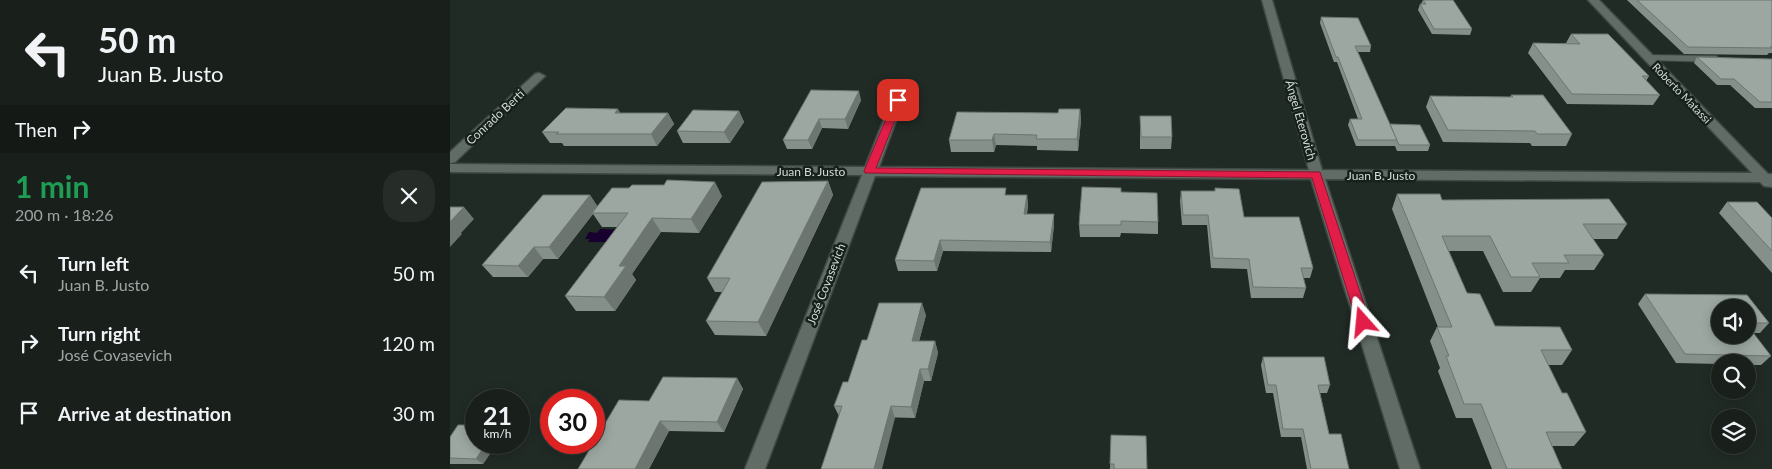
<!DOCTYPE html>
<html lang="en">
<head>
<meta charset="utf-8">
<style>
	:root { --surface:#19201c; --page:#262d29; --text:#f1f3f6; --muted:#9fa3a3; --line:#373e3b }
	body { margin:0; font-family:Lato,sans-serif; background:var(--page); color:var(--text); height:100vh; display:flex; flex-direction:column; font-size:19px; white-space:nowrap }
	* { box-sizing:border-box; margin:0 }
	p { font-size:16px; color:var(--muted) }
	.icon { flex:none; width:28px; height:28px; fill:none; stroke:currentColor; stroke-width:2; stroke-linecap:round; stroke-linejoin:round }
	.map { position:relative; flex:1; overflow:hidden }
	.drawer { display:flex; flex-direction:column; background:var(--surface); width:450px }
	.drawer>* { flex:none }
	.guide { background:#19201c; color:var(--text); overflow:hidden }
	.tools { position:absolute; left:1261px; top:299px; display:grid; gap:10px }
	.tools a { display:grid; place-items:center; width:45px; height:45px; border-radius:50%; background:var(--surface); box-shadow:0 2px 12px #0003,0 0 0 1px var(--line); font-size:25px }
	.speed { position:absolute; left:15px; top:389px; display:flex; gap:10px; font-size:25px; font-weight:700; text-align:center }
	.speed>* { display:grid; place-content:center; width:65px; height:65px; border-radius:50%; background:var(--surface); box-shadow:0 2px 12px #0003,0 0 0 1px var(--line); line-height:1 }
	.speed small { font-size:12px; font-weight:400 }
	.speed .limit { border:8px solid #d22; background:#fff; color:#111 }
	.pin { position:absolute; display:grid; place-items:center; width:42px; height:42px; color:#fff; margin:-21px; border-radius:10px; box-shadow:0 2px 8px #0006 }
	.me { position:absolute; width:55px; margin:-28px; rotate:342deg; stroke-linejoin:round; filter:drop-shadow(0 0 4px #0008) }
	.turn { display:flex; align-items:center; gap:18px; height:105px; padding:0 15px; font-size:22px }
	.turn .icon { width:65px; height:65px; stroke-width:2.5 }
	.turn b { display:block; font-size:35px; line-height:42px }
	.then { display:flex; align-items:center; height:48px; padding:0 15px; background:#0003; gap:10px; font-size:19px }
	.round { display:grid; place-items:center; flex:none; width:52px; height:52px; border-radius:20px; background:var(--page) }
	.head { display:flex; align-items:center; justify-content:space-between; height:85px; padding:0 15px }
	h1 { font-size:30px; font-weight:700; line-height:38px; color:#1e9e55 }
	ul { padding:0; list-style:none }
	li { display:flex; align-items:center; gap:15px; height:70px; padding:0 15px }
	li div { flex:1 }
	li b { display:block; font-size:19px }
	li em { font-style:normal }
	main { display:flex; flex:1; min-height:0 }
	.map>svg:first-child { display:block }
	.water { fill:#170030 }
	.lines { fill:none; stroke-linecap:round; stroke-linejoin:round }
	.lane-casing { stroke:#3f4843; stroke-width:2 }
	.street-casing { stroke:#3f4843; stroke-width:3 }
	.lane { fill:#616c66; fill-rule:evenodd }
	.street { fill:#616c66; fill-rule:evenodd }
	.wall { fill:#85908a; fill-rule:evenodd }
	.shaded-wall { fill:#6c7570 }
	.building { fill:#9ba7a0; stroke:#6c7570 }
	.route { fill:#e11d48; stroke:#92132f }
	.labels { text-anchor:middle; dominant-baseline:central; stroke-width:5; stroke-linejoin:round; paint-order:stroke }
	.far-street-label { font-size:11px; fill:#d5dbd7; stroke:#17211c }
	.street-label { font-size:12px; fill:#d5dbd7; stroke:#17211c }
</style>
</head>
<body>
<main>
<section class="drawer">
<div class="guide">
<div class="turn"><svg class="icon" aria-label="left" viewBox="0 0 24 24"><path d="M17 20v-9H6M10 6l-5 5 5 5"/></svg><div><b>50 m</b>Juan B. Justo</div></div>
<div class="then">Then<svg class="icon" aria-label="right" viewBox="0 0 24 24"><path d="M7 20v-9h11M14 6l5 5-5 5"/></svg></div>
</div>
<div class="head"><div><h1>1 min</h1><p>200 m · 18:26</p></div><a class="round"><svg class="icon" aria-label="close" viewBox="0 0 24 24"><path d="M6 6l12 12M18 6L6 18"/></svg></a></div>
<ul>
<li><svg class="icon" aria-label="left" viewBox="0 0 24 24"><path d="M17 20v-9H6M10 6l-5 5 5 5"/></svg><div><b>Turn left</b><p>Juan B. Justo</p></div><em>50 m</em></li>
<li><svg class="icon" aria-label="right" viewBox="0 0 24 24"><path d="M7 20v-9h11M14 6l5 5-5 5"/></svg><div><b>Turn right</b><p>José Covasevich</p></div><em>120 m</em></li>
<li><svg class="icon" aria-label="arrive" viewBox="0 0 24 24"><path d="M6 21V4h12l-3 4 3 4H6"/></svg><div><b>Arrive at destination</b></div><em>30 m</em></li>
</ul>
</section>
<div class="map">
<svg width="1322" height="469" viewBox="0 0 1322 469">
	<rect width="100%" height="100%" fill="#212b26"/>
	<path class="water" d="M 150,229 L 172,230 L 163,242 L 138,242 L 140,239 L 135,239 L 139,232 L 147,233 Z"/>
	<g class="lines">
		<defs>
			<path id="lane" d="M 1199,55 L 1266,56 L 1271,59 L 1266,62 L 1195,60 L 1194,58 L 1195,56 Z"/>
			<g id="street">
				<path d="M 812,0 L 822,0 L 872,170 L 1302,173 L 1138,0 L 1149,0 L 1318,174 L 1322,174 L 1322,187 L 1314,186 L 1310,182 L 875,179 L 970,469 L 950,469 L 861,179 L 425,176 L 315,469 L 295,469 L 412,175 L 0,172 L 0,164 L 415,167 L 442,99 L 448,95 L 454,99 L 429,167 L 859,170 Z"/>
				<path d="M 89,73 L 95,76 L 93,78 L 5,162 L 0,163 L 0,152 L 85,74 Z"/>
			</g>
		</defs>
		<use href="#lane" class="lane-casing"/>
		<use href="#street" class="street-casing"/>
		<use href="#lane" class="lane"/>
		<use href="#street" class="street"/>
	</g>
	<g class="wall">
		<path d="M 973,0 L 1003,0 L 1022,29 L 1020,35 L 982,34 L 968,10 L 970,4 L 971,4 Z"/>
		<path d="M 1177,0 L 1322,0 L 1322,53 L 1319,53 L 1317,55 L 1234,54 Z"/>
		<path d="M 871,17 L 921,46 L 920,52 L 908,52 L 940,125 L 980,145 L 978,151 L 947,151 L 945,146 L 906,146 L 898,125 L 900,119 L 908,119 L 887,62 L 884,62 L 870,23 Z"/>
		<path d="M 1121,34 L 1199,76 L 1196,81 L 1210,95 L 1203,105 L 1117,104 L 1078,53 L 1083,43 L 1116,43 Z"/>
		<path d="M 1247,57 L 1322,59 L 1322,108 L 1305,108 L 1280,85 L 1267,85 L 1244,63 Z"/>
		<path d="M 361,90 L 411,100 L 398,129 L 372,128 L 362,149 L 337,149 L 333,140 Z"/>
		<path d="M 1061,95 L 1122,134 L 1116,146 L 1082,146 L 1080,143 L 993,142 L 976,107 L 980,96 L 1060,97 Z"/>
		<path d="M 630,109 L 631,120 L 628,151 L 587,150 L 587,146 L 546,145 L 544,152 L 501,152 L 499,140 L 608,113 Z"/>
		<path d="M 289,111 L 294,122 L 280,143 L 233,143 L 227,131 Z"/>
		<path d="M 171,113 L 218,113 L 224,124 L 207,146 L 114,146 L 112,143 L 100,143 L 92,132 Z"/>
		<path d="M 690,116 L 722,137 L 721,149 L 690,149 Z"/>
		<path d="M 378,181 L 383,195 L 316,336 L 265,335 L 256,321 L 272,292 L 265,292 L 257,278 Z"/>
		<path d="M 765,188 L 794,217 L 863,268 L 860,278 L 853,278 L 856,288 L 853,298 L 801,298 L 797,269 L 761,268 L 757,225 L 732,225 L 730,201 L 731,191 L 765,191 Z"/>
		<path d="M 671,192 L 708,222 L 708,234 L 671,233 L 670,237 L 630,237 L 629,225 Z"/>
		<path d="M 947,194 L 1177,224 L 1167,239 L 1142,239 L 1154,255 L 1144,270 L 1115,270 L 1110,278 L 1090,278 L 1081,292 L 1053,292 L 1033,251 L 999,251 L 1017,293 L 1045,326 L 1122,350 L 1112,365 L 1098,365 L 1112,393 L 1136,432 L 1124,446 L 1102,446 L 1112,469 L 1042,469 L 1022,418 L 1006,418 L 988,371 L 990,368 L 980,341 L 987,327 L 988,327 L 942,209 Z"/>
		<path d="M 140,195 L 147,206 L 272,196 L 249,233 L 211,232 L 182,274 L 186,280 L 165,311 L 126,311 L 115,296 L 167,227 L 152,227 L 143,214 L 108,259 L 93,259 L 78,277 L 43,277 L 32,265 Z"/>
		<path d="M 557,195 L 577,195 L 578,206 L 577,214 L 604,225 L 601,252 L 493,251 L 487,271 L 448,271 L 445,260 Z"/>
		<path d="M 1277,202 L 1322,218 L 1322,273 L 1269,213 Z"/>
		<path d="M 1195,294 L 1297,295 L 1319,323 L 1310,333 L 1302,333 L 1321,356 L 1311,365 L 1298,365 L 1298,362 L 1270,362 L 1270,364 L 1226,363 L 1188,304 ZM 1270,308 L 1298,308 L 1298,335 L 1270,335 Z"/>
		<path d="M 476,315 L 469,341 L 485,341 L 488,353 L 481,381 L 474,381 L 465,418 L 389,416 L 384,406 L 398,382 L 417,340 Z"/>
		<path d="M 813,357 L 880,385 L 877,393 L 870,393 L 879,434 L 899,469 L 857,469 L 851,437 L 831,437 L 823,393 L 816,393 L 811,365 Z"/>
		<path d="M 287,378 L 293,389 L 274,432 L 219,431 L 199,469 L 128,469 L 199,401 Z"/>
		<path d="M 661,435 L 697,469 L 660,469 Z"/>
		<path d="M 0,437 L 26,442 L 48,442 L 33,464 L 0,464 Z"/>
	</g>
	<g class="shaded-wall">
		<path d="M 409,91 L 411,100 L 398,129 L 395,119 Z"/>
		<path d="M 168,109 L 175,120 L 165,113 Z"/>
		<path d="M 630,109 L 631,120 L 628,151 L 627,139 Z"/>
		<path d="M 289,111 L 294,122 L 280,143 L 274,132 Z"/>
		<path d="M 218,113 L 224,124 L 207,146 L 201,134 Z"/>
		<path d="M 369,119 L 372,128 L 362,149 L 358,140 Z"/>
		<path d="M 544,134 L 546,145 L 544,152 L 542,140 Z"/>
		<path d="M 378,181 L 383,195 L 316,336 L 308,322 Z"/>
		<path d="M 265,182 L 272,196 L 249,233 L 241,219 Z"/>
		<path d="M 140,195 L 148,207 L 142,213 L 143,214 L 108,259 L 99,247 Z"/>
		<path d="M 577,195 L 578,206 L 575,224 L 574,214 Z"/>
		<path d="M 14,207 L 24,219 L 11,233 L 12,234 L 0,247 L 0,222 Z"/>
		<path d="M 604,214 L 604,225 L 601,252 L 600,242 Z"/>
		<path d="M 202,218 L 211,232 L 182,274 L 186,280 L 165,311 L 154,297 L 169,266 Z"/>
		<path d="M 490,240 L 493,251 L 487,271 L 484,261 Z"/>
		<path d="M 84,247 L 93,259 L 78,277 L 68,266 Z"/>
		<path d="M 472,303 L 476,315 L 466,353 L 462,341 Z"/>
		<path d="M 485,341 L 488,353 L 481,381 L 478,369 Z"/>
		<path d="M 470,369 L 474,381 L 465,418 L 461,407 Z"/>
		<path d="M 287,378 L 293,389 L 274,432 L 267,422 Z"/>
		<path d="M 441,406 L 445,418 L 432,469 L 424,469 Z"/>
		<path d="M 210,421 L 219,431 L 199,469 L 185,469 Z"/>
		<path d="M 37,442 L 48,442 L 33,464 L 26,459 Z"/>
	</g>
	<g class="building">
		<path d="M 973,0 L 1003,0 L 1022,29 L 984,29 L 970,4 L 976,4 Z"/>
		<path d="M 1187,0 L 1322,0 L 1322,47 L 1320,47 L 1322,48 L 1238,47 Z"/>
		<path d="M 871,17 L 908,18 L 921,46 L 905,46 L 947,140 L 908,140 L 900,119 L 912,119 L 888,57 L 886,57 Z"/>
		<path d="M 1121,34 L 1158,34 L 1199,76 L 1192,76 L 1210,95 L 1122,94 L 1083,43 L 1130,44 Z"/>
		<path d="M 1247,57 L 1322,59 L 1322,102 L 1310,102 L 1284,79 L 1271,79 Z"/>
		<path d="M 361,90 L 409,91 L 395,119 L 369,119 L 358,140 L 333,140 Z"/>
		<path d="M 1061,95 L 1093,95 L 1122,134 L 1087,134 L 1085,131 L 998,130 L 980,96 L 1063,97 Z"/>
		<path d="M 116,108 L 168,109 L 165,113 L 218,113 L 201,134 L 106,134 L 109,132 L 92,132 Z"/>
		<path d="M 609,109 L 630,109 L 627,139 L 586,139 L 587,135 L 544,134 L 542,140 L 499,140 L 507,112 L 608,113 Z"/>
		<path d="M 243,110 L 289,111 L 274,132 L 227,131 Z"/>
		<path d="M 690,116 L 721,116 L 722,137 L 691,137 Z"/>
		<path d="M 940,124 L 970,125 L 980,145 L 949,145 Z"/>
		<path d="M 217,180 L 265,182 L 241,219 L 202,218 L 169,266 L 176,266 L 154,297 L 115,296 L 178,213 L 142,213 L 162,188 L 179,188 L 182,185 L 214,185 Z"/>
		<path d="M 378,181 L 308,322 L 256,321 L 280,278 L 257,278 L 312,182 Z"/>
		<path d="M 632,187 L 671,188 L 671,192 L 707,193 L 708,222 L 671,221 L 671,225 L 629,225 Z"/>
		<path d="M 471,188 L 556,188 L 555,195 L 577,195 L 574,214 L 604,214 L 600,242 L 490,240 L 484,261 L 445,260 Z"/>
		<path d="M 765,188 L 789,189 L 794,217 L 849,217 L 863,268 L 851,268 L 856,288 L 803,287 L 799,259 L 763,258 L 758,215 L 733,215 L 731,191 L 765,191 Z"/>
		<path d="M 947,194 L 990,194 L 992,200 L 1159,199 L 1177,224 L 1133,224 L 1154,255 L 1114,255 L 1119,263 L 1082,263 L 1090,277 L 1061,277 L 1040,236 L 992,236 L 1017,293 L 1030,294 L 1045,326 L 1110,327 L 1122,350 L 1091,350 L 1112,393 L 1117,393 L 1136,432 L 1096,432 L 1112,469 L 1057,469 L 1031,404 L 1014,404 L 996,356 L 999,356 L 987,327 L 1002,327 Z"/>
		<path d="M 93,195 L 140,195 L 99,247 L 84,247 L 68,266 L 32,265 Z"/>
		<path d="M 1277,202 L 1307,202 L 1322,218 L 1322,251 Z"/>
		<path d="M 0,207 L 14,207 L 0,222 Z"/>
		<path d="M 1195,294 L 1297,295 L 1319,323 L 1298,323 L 1298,308 L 1270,308 L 1270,335 L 1298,335 L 1298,326 L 1321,356 L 1235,354 Z"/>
		<path d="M 429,303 L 472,303 L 462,341 L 485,341 L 478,369 L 470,369 L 461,407 L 441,406 L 424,469 L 371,469 L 392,406 L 384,406 L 393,382 L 398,382 L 412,340 L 417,340 Z"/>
		<path d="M 813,357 L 874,357 L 880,385 L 868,385 L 879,434 L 891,434 L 899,469 L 861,469 L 853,429 L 833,429 L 826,385 L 818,385 Z"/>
		<path d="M 213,377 L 287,378 L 267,422 L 210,421 L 185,469 L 128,469 L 169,400 L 199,401 Z"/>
		<path d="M 8,425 L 26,425 L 26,442 L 37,442 L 26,459 L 0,458 L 0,437 Z"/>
		<path d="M 661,435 L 696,436 L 697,469 L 664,469 L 664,464 L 660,464 Z"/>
	</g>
	<path class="route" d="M 448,97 L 453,100 L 426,168 L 870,172 L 920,322 L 918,325 L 909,325 L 907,322 L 862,178 L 415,173 L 414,171 L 444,100 Z"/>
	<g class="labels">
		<g class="far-street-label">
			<text transform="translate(1232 93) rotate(46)">Roberto Matassi</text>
		</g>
		<g class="street-label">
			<text transform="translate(45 117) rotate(-43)">Conrado Berti</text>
			<text transform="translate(851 120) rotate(74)">Ángel Eterovich</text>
			<text x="361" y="171">Juan B. Justo</text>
			<text x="931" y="175">Juan B. Justo</text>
			<text transform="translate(376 284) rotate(-69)">José Covasevich</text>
		</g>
	</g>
</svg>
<div class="tools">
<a><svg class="icon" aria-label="sound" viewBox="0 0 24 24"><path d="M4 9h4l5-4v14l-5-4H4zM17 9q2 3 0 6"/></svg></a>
<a><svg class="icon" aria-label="search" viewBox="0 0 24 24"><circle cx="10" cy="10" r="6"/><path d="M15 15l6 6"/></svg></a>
<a><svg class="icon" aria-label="layers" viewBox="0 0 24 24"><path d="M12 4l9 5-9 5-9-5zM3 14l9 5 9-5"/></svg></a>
</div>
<div class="speed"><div>21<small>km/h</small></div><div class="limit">30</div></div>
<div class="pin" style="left:448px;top:100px;background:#d93025"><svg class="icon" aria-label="arrive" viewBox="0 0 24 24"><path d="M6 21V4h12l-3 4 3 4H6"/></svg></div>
<svg class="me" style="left:913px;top:322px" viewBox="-20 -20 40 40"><path d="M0-17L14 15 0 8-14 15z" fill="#e11d48" stroke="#fff" stroke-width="4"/></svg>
</div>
</main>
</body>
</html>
